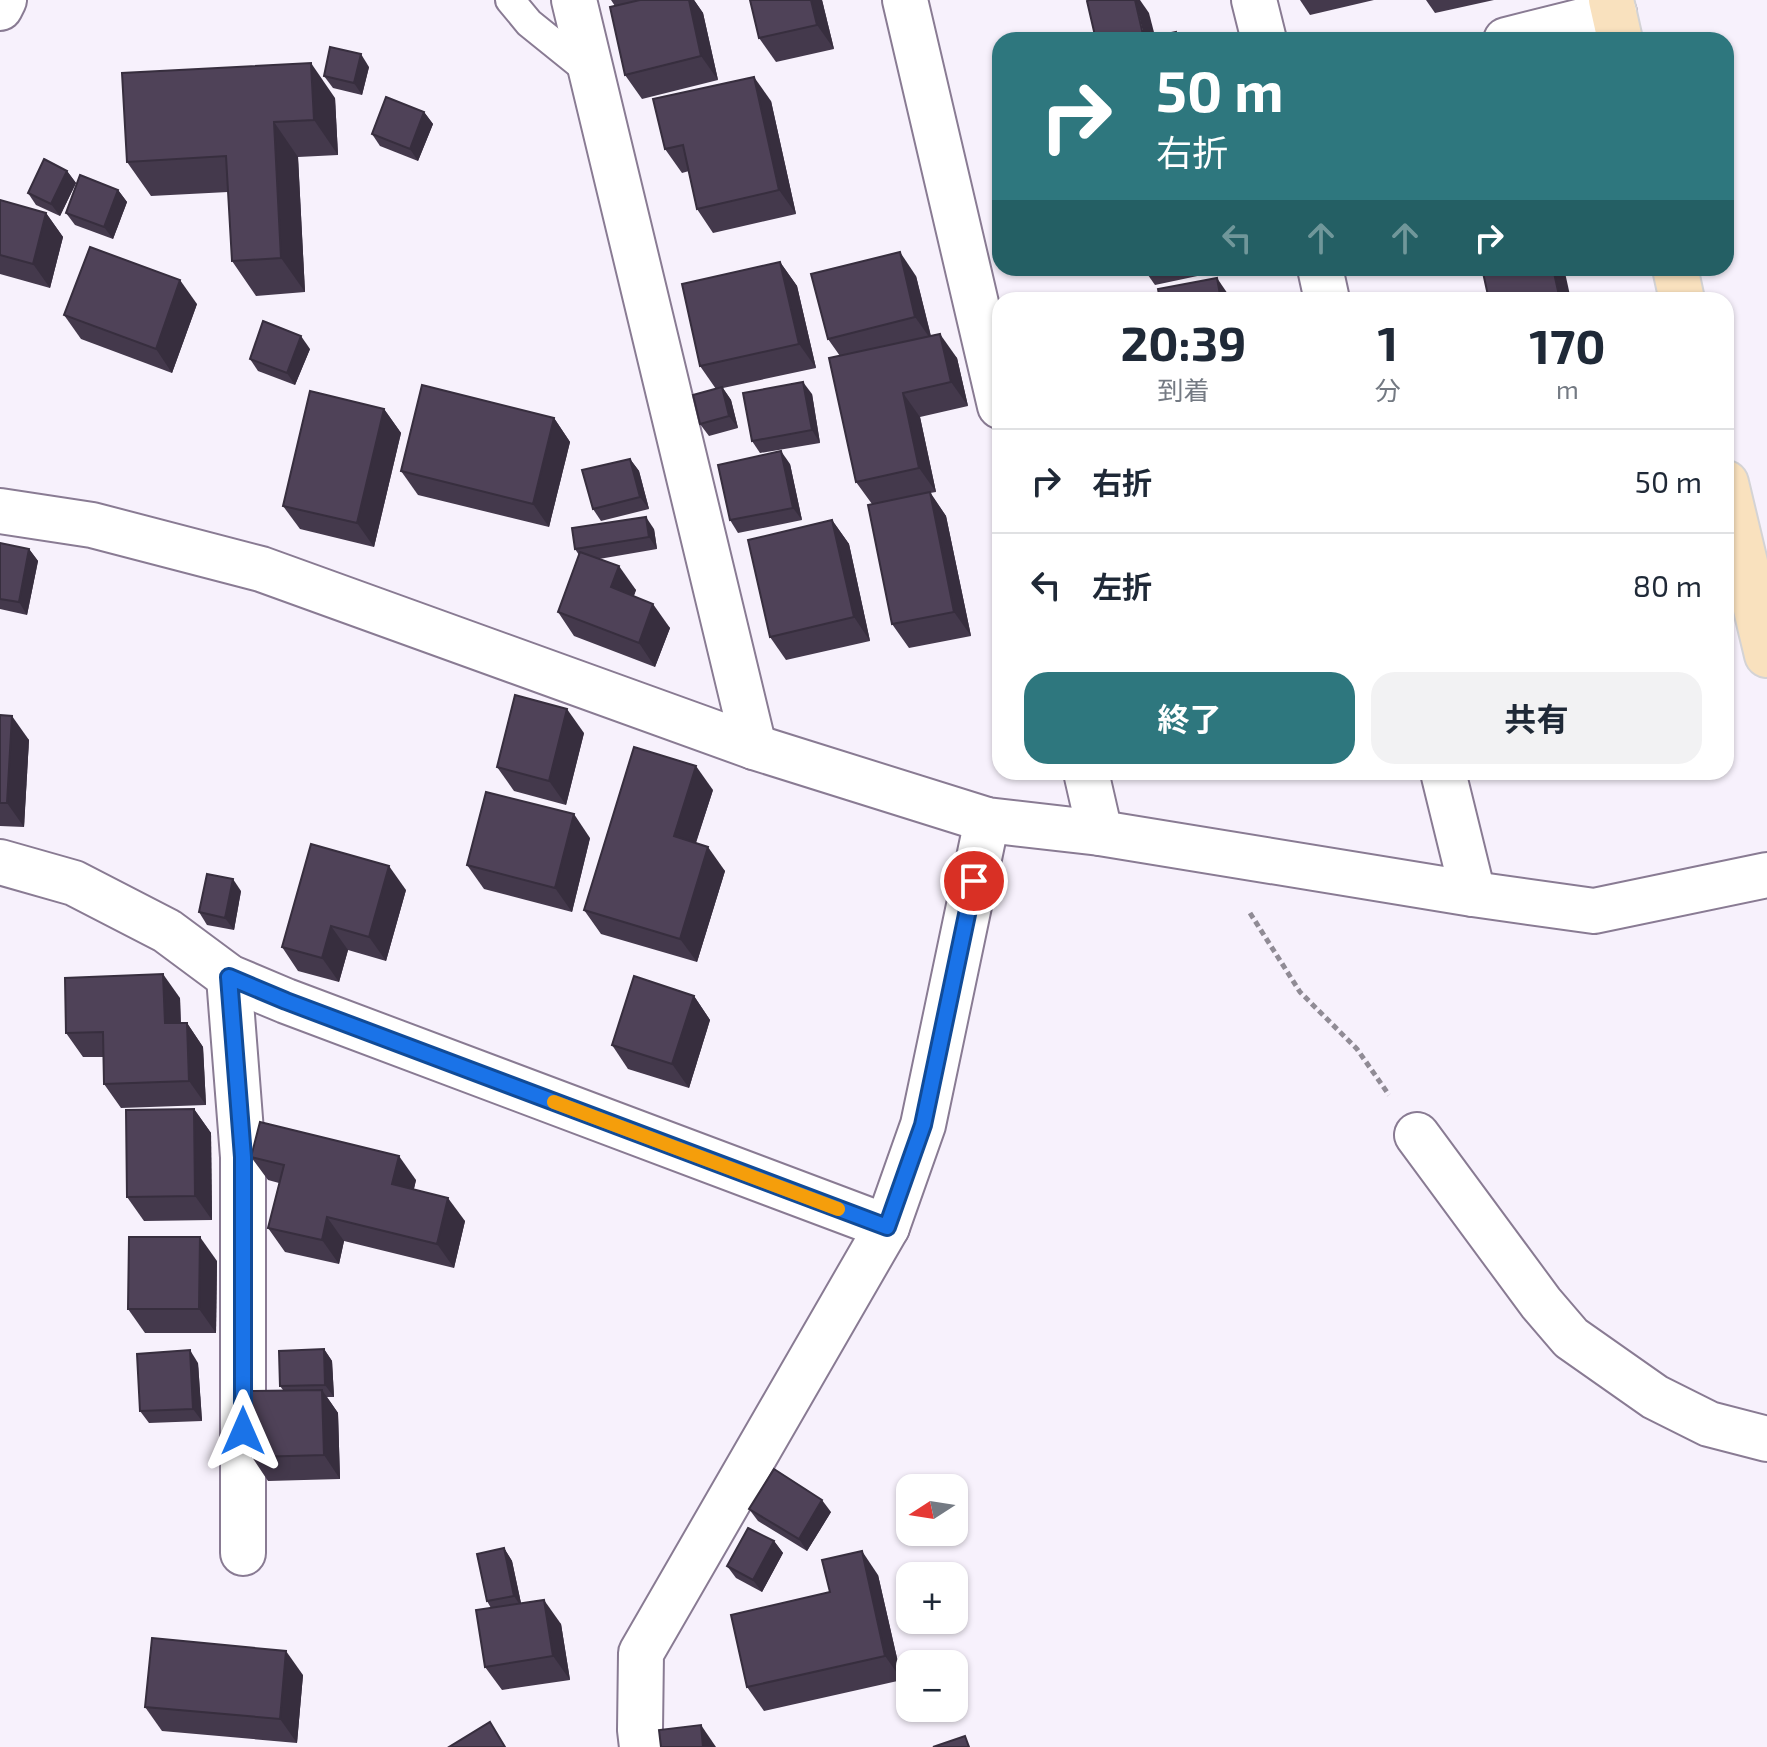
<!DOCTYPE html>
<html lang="ja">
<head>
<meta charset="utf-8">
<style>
	:root { --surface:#fff; --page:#f2f2f3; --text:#1f2937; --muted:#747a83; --line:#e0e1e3; --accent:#2e777e }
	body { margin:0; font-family:"Exo 2","Noto Sans JP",sans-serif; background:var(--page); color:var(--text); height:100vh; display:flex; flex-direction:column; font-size:30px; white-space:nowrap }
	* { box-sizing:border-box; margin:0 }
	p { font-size:26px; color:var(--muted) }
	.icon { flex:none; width:44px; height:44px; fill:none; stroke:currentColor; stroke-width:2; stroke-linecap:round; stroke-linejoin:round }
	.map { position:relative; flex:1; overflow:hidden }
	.panel { position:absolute; left:992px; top:292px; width:742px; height:488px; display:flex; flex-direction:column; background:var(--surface); border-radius:24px; box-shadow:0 2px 6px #0004 }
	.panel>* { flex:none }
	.top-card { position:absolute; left:992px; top:32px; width:742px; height:244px; border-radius:24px; box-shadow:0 2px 6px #0004; background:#2e777e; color:#fff; overflow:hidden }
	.needle { width:52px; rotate:258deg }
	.controls { position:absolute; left:896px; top:1474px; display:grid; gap:16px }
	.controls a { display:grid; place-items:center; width:72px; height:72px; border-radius:16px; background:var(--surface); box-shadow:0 2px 6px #0004; font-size:40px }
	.pin { position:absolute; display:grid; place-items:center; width:68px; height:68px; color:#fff; margin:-34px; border:4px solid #fff; border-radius:50%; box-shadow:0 2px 8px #0007 }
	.me { position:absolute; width:88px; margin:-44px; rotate:0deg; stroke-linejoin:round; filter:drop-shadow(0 0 6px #0008) }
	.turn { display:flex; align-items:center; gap:28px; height:168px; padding:0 32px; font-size:36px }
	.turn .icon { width:104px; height:104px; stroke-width:2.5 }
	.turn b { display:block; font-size:56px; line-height:68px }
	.lanes { display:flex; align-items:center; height:76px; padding:0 32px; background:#0003; justify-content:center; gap:40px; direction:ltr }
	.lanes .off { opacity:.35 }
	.eta { display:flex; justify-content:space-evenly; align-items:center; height:136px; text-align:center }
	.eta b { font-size:48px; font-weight:700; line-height:56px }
	.primary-button { display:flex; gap:16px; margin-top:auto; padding:16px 32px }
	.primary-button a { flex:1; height:92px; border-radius:24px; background:var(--accent); color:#fff; font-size:32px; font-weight:700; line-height:92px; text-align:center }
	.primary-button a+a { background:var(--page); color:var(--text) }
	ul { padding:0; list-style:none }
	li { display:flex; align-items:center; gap:24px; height:104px; padding:0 32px; border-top:2px solid var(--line) }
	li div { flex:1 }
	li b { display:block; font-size:30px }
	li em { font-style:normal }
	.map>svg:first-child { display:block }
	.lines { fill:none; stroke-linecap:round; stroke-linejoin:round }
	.lane-casing { stroke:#897b93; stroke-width:32 }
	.street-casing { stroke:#897b93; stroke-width:48 }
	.primary-casing { stroke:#d4d3d5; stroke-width:48 }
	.path { stroke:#908b95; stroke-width:5; stroke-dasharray:6 4; stroke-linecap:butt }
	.lane { stroke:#fff; stroke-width:28 }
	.street { stroke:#fff; stroke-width:44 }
	.primary { stroke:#f9e1be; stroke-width:44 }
	.wall { fill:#44394c }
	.shaded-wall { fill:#372e3e }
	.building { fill:#4f4258; stroke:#372e3e; stroke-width:2 }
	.route-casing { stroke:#114b97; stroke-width:20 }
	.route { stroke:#1a73e8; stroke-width:14 }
	.slow { stroke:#f59e0b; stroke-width:14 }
</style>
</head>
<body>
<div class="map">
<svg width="1767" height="1747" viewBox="0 0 1767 1747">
	<rect width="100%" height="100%" fill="#f7f1fc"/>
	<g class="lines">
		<defs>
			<path id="lane" d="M 510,0 L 529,23 L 591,73"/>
			<g id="street">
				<path d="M 574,0 L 754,747"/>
				<path d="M 905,0 L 1000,406"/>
				<path d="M 1254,0 L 1264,40"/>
				<path d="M 0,8 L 4,0"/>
				<path d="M 1506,40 L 1614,13"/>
				<path d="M 1320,268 L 1327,300"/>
				<path d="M 0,511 L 92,525 L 261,569 L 754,747 L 987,820 L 1100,833 L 1473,894 L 1594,911 L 1767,875"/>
				<path d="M 1086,772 L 1100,833"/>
				<path d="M 1443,772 L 1473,894"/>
				<path d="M 0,862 L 74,883 L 167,931 L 229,977 L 286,1001 L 887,1227"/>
				<path d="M 229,977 L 243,1157 L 243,1553"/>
				<path d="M 1417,1135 L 1541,1303 L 1571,1338 L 1655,1397 L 1709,1424 L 1767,1439"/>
				<path d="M 642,1747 L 640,1730 L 641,1653 L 887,1227 L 923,1125 L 987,820"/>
			</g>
			<g id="primary">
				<path d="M 1611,0 L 1620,40"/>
				<path d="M 1675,268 L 1682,300"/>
				<path d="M 1726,483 L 1767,655"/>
			</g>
		</defs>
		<use href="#lane" class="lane-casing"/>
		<use href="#street" class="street-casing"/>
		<use href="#primary" class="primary-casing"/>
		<path class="path" d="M 1250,913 L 1300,992 L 1357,1049 L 1389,1095"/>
		<use href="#lane" class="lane"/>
		<use href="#street" class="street"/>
		<use href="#primary" class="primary"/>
	</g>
	<g class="wall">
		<path d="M 611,0 L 694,0 L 703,13 L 718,80 L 642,99 L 625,75 L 615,6 Z"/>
		<path d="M 822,0 L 834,49 L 776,62 L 759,38 Z"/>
		<path d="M 1300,0 L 1374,0 L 1310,15 Z"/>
		<path d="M 1426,0 L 1494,0 L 1435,13 Z"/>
		<path d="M 369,67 L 362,95 L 333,88 L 324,76 Z"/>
		<path d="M 335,98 L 338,155 L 298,157 L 305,292 L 256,296 L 232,261 L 228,192 L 151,196 L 127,162 Z"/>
		<path d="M 771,101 L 796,214 L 713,233 L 697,209 L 689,171 L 682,173 L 665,149 Z"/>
		<path d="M 424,112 L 433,124 L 418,161 L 380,146 L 372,134 Z"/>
		<path d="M 67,171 L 76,183 L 60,216 L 36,205 L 28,193 Z"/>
		<path d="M 118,190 L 127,202 L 113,239 L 75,225 L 66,213 Z"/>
		<path d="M 0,200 L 46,213 L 63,237 L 50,288 L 0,274 Z"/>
		<path d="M 780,262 L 797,286 L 816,368 L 723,388 L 731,400 L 738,428 L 709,436 L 700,424 L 716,389 L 700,366 Z"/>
		<path d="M 1143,268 L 1221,268 L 1221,271 L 1155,285 Z"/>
		<path d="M 916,276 L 931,336 L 957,358 L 968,406 L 920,417 L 936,492 L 930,493 L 946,516 L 971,636 L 909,648 L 892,624 L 872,504 L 856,482 L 840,356 L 828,339 Z"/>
		<path d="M 197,304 L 172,373 L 81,339 L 64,315 Z"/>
		<path d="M 310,349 L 295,385 L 258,371 L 250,359 Z"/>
		<path d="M 812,394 L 820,443 L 760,453 L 752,441 Z"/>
		<path d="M 384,409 L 401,433 L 374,547 L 300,529 L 283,506 Z"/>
		<path d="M 554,418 L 570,442 L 549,527 L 418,495 L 401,471 Z"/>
		<path d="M 630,459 L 639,471 L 649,509 L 601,521 L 593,509 Z"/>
		<path d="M 790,464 L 802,520 L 738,533 L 730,520 Z"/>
		<path d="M 832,520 L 849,544 L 870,641 L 786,660 L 770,637 Z"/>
		<path d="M 654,529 L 657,549 L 599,559 L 636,590 L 634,596 L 670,628 L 655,667 L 574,636 L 558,612 L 579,555 L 575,549 Z"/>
		<path d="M 0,543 L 29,549 L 38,561 L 27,615 L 0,609 Z"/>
		<path d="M 0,715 L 29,740 L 24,827 L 0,826 Z"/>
		<path d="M 584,733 L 566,805 L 514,791 L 497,767 Z"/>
		<path d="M 713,790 L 696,843 L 725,871 L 697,962 L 601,934 L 584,910 Z"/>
		<path d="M 590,838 L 572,912 L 484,889 L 467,865 Z"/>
		<path d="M 406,890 L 386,961 L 348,950 L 339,982 L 298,971 L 282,947 Z"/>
		<path d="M 241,891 L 234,930 L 207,925 L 199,912 Z"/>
		<path d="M 694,996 L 710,1020 L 689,1088 L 628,1069 L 612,1045 Z"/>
		<path d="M 180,998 L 181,1023 L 187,1023 L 203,1047 L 206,1105 L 121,1108 L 104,1084 L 104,1057 L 83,1057 L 66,1033 Z"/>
		<path d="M 194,1109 L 211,1133 L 212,1220 L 144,1221 L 127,1197 Z"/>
		<path d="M 251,1157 L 416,1180 L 414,1189 L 465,1221 L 454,1268 L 344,1241 L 339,1264 L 285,1252 L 268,1228 L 279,1183 L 268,1180 Z"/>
		<path d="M 217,1261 L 216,1333 L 145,1333 L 128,1309 Z"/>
		<path d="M 324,1349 L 332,1361 L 334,1397 L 327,1397 L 338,1413 L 340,1479 L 268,1481 L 252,1457 L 283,1390 L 280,1386 Z"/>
		<path d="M 198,1363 L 202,1421 L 149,1423 L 140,1411 Z"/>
		<path d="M 749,1509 L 831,1512 L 807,1551 L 758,1521 Z"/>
		<path d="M 774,1541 L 783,1553 L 762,1592 L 736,1578 L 727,1566 Z"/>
		<path d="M 504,1548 L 512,1561 L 521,1603 L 561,1624 L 570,1680 L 502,1690 L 485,1667 L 491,1608 L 487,1601 Z"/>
		<path d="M 878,1575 L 902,1680 L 764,1711 L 747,1687 L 830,1592 Z"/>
		<path d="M 303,1675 L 297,1743 L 162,1731 L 145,1707 Z"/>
	</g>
	<g class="shaded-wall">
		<path d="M 689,0 L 694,0 L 703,13 L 718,80 L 701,56 Z"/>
		<path d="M 811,0 L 822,0 L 834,49 L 817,25 Z"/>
		<path d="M 1135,0 L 1140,0 L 1149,13 L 1156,40 L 1145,40 Z"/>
		<path d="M 361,54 L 369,67 L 362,95 L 354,83 Z"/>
		<path d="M 311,63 L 335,98 L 338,155 L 314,120 Z"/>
		<path d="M 754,77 L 771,101 L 796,214 L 779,190 Z"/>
		<path d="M 424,112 L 433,124 L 418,161 L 410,149 Z"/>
		<path d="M 274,122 L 298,157 L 305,292 L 281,258 Z"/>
		<path d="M 67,171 L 76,183 L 60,216 L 51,204 Z"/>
		<path d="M 118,190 L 127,202 L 113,239 L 104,227 Z"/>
		<path d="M 46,213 L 63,237 L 50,288 L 33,264 Z"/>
		<path d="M 900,252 L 916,276 L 932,341 L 915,317 Z"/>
		<path d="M 780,262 L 797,286 L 816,368 L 799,344 Z"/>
		<path d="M 1553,268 L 1564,268 L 1571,300 L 1560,300 Z"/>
		<path d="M 1217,278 L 1232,300 L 1221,300 Z"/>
		<path d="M 180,280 L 197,304 L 172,373 L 156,349 Z"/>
		<path d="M 940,334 L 957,358 L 968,406 L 951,382 Z"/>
		<path d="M 301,336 L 310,349 L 295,385 L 287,373 Z"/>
		<path d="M 803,382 L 812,394 L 820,443 L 812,430 Z"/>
		<path d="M 722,387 L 731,400 L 738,428 L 729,416 Z"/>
		<path d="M 903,393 L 920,417 L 936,492 L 919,468 Z"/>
		<path d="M 384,409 L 401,433 L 374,547 L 357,523 Z"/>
		<path d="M 554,418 L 570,442 L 549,527 L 533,504 Z"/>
		<path d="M 781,451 L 790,464 L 802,520 L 793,508 Z"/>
		<path d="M 630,459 L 639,471 L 649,509 L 640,497 Z"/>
		<path d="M 930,492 L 946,516 L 971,636 L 954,612 Z"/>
		<path d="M 646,517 L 654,529 L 657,549 L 649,537 Z"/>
		<path d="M 832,520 L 849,544 L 870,641 L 854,617 Z"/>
		<path d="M 29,549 L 38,561 L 27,615 L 19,602 Z"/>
		<path d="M 619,566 L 636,590 L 627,611 L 611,587 Z"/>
		<path d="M 653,604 L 670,628 L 655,667 L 639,643 Z"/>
		<path d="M 567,709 L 584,733 L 566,805 L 549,781 Z"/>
		<path d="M 12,716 L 29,740 L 24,827 L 7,803 Z"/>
		<path d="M 696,766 L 713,790 L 690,860 L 674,836 Z"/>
		<path d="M 574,814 L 590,838 L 572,912 L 555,888 Z"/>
		<path d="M 708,847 L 725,871 L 697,962 L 680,939 Z"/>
		<path d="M 389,866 L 406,890 L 386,961 L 369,937 Z"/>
		<path d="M 233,879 L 241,891 L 234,930 L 225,918 Z"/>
		<path d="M 331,926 L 348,950 L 339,982 L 322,958 Z"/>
		<path d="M 163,974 L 180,998 L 181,1047 L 165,1023 Z"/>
		<path d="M 694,996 L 710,1020 L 689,1088 L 672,1064 Z"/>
		<path d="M 187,1023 L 203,1047 L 206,1105 L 189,1081 Z"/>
		<path d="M 194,1109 L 211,1133 L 212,1220 L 195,1196 Z"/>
		<path d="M 399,1156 L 416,1180 L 409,1208 L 392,1184 Z"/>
		<path d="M 448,1198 L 465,1221 L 454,1268 L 437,1244 Z"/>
		<path d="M 327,1217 L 344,1241 L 339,1264 L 322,1240 Z"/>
		<path d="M 200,1237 L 217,1261 L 216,1333 L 199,1309 Z"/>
		<path d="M 324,1349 L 332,1361 L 334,1397 L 325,1385 Z"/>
		<path d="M 190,1350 L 198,1363 L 202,1421 L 193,1409 Z"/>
		<path d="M 322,1390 L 338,1413 L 340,1479 L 324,1455 Z"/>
		<path d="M 822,1500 L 831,1512 L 807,1551 L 799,1539 Z"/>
		<path d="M 774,1541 L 783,1553 L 762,1592 L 753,1580 Z"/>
		<path d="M 504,1548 L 512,1561 L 522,1608 L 514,1596 Z"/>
		<path d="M 862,1551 L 878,1575 L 902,1680 L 885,1656 Z"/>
		<path d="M 544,1600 L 561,1624 L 570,1680 L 553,1656 Z"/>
		<path d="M 286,1651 L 303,1675 L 297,1743 L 280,1719 Z"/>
		<path d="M 701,1725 L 716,1747 L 703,1747 Z"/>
	</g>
	<g class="building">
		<path d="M 640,0 L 689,0 L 701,56 L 625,75 L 610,7 Z"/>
		<path d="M 750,0 L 811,0 L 817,25 L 759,38 Z"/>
		<path d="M 1089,0 L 1135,0 L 1144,39 L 1176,32 L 1178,40 L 1096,40 L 1087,1 Z"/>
		<path d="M 330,47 L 361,54 L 354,83 L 324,76 Z"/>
		<path d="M 311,63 L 314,120 L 274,122 L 281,258 L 232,261 L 226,156 L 127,162 L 122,73 Z"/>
		<path d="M 754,77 L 779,190 L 697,209 L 683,145 L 665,149 L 653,99 Z"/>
		<path d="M 386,97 L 424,112 L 410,149 L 372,134 Z"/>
		<path d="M 44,159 L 67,171 L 51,204 L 28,193 Z"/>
		<path d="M 80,175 L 118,190 L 104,227 L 66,213 Z"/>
		<path d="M 0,200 L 46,213 L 33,264 L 0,255 Z"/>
		<path d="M 90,247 L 180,280 L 156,349 L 64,315 Z"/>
		<path d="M 900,252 L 915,317 L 828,339 L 811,274 Z"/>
		<path d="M 780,262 L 799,344 L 700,366 L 682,284 Z"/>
		<path d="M 1482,268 L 1553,268 L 1560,300 L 1489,300 Z"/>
		<path d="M 1217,278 L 1221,300 L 1160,300 L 1158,289 Z"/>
		<path d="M 263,321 L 301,336 L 287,373 L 250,359 Z"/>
		<path d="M 940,334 L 951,382 L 903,393 L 919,468 L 856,482 L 829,358 Z"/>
		<path d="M 803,382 L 812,430 L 752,441 L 743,393 Z"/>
		<path d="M 422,385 L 554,418 L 533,504 L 401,471 Z"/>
		<path d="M 722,387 L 729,416 L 700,424 L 693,395 Z"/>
		<path d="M 310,391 L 384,409 L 357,523 L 283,506 Z"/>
		<path d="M 781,451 L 793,508 L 730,520 L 718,465 Z"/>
		<path d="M 630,459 L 640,497 L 593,509 L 582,470 Z"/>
		<path d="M 930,492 L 954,612 L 892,624 L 868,505 Z"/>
		<path d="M 646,517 L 649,537 L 575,549 L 572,528 Z"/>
		<path d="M 832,520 L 854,617 L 770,637 L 748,540 Z"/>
		<path d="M 0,543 L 29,549 L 19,602 L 0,599 Z"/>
		<path d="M 580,552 L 619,566 L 611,587 L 653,604 L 639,643 L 558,612 Z"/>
		<path d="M 515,695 L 567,709 L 549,781 L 497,767 Z"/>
		<path d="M 0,715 L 12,716 L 7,803 L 0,803 Z"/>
		<path d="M 634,747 L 696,766 L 674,836 L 708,847 L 680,939 L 584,910 Z"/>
		<path d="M 486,792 L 574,814 L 555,888 L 467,865 Z"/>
		<path d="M 311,844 L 389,866 L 369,937 L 331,926 L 322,958 L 282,947 Z"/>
		<path d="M 207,874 L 233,879 L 225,918 L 199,912 Z"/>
		<path d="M 163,974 L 165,1023 L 187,1023 L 189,1081 L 104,1084 L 103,1032 L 66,1033 L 65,978 Z"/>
		<path d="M 634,976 L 694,996 L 672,1064 L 612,1045 Z"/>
		<path d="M 194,1109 L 195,1196 L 127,1197 L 126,1110 Z"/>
		<path d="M 260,1122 L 399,1156 L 392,1184 L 448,1198 L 437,1244 L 327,1217 L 322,1240 L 268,1228 L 284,1165 L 251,1157 Z"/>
		<path d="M 129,1237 L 200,1237 L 199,1309 L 128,1309 Z"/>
		<path d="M 324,1349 L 325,1385 L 280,1386 L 279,1351 Z"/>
		<path d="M 190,1350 L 193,1409 L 140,1411 L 137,1354 Z"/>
		<path d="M 322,1390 L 324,1455 L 252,1457 L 250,1391 Z"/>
		<path d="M 774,1469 L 822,1500 L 799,1539 L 749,1509 Z"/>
		<path d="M 748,1528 L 774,1541 L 753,1580 L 727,1566 Z"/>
		<path d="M 504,1548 L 514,1596 L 487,1601 L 477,1554 Z"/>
		<path d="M 862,1551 L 885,1656 L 747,1687 L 731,1615 L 830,1592 L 822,1560 Z"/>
		<path d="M 544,1600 L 553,1656 L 485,1667 L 476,1610 Z"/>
		<path d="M 152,1638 L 286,1651 L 280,1719 L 145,1707 Z"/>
		<path d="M 490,1722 L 505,1747 L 449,1747 Z"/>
		<path d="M 701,1725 L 703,1747 L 661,1747 L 659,1730 Z"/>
		<path d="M 965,1736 L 969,1747 L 933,1747 Z"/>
	</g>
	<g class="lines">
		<defs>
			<path id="route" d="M 243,1431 L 243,1157 L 229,977 L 286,1001 L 887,1227 L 923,1125 L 974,881"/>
		</defs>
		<use href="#route" class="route-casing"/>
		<use href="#route" class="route"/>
		<path class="slow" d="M 554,1102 L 838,1209"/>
	</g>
</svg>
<div class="controls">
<a><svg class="needle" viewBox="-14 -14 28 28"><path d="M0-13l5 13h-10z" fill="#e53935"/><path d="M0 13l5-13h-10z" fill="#747a83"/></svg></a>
<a>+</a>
<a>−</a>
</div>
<div class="pin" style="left:974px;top:881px;background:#d93025"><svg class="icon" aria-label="arrive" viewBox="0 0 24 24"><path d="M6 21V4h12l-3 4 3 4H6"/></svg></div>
<svg class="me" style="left:243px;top:1431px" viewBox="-20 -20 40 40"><path d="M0-17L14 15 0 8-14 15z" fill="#1a73e8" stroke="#fff" stroke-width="4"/></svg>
<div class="top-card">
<div class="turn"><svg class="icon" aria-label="right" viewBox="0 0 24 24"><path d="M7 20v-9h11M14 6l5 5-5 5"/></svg><div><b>50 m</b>右折</div></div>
<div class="lanes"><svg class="icon off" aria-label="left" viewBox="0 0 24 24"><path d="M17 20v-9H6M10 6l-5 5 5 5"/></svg><svg class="icon off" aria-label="ahead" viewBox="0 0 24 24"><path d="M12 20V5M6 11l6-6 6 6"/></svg><svg class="icon off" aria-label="ahead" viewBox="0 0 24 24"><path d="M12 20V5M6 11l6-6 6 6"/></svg><svg class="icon" aria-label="right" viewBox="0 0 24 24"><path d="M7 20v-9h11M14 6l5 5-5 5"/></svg></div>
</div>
<section class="panel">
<div class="eta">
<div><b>20:39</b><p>到着</p></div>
<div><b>1</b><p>分</p></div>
<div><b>170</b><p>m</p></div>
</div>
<ul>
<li><svg class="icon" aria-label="right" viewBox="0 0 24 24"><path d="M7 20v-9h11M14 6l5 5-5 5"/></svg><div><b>右折</b></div><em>50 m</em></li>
<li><svg class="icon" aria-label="left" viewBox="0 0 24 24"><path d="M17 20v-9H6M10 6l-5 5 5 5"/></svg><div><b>左折</b></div><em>80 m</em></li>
</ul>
<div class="primary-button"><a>終了</a><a>共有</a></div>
</section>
</div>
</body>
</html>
